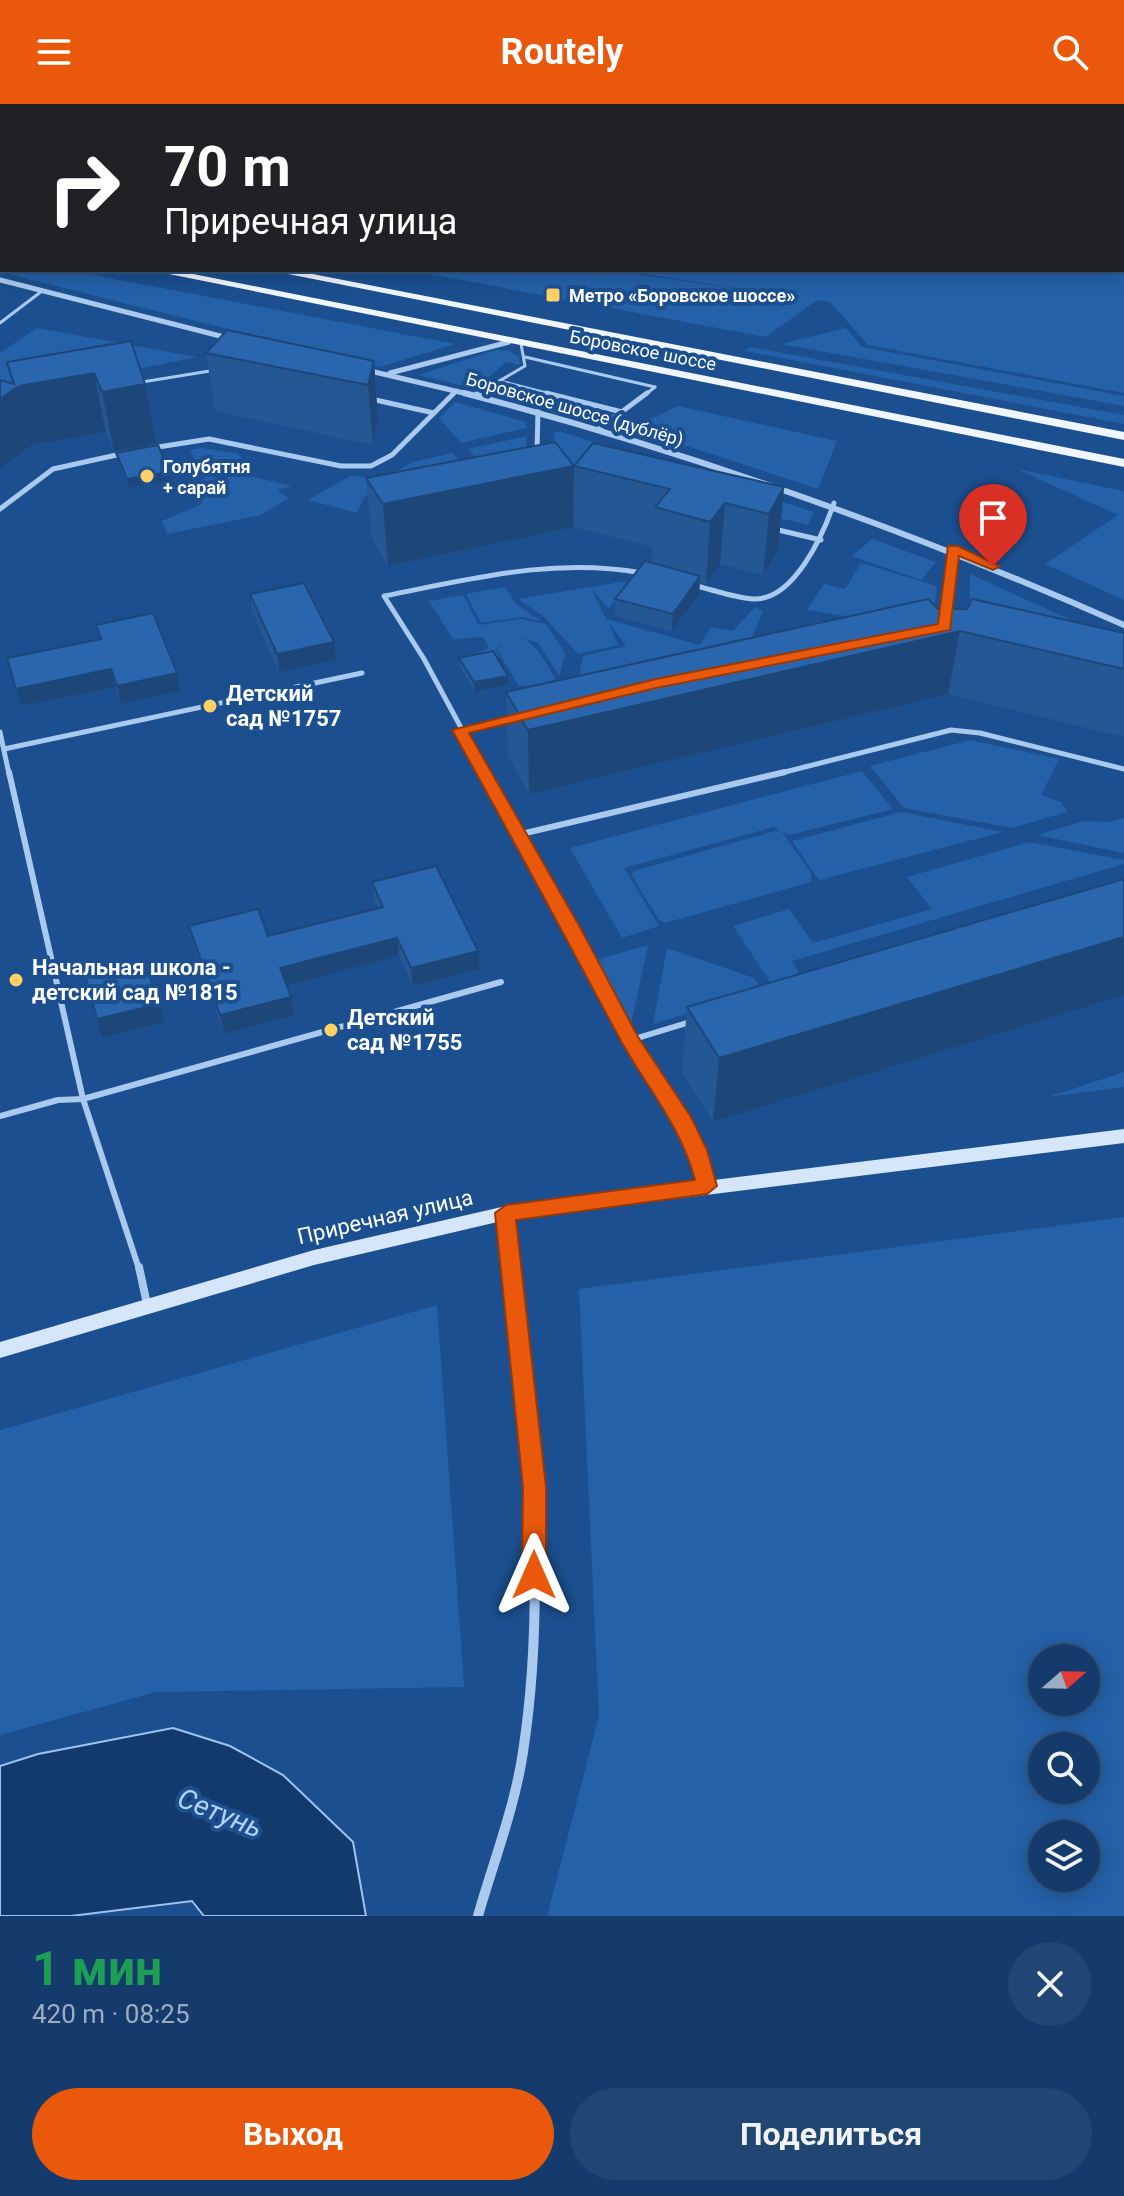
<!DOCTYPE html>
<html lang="ru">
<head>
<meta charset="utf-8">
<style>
	:root { --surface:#143b6b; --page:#214673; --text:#f1f3f6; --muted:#9dadc1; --line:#33557e; --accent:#ea580c }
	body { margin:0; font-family:Roboto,sans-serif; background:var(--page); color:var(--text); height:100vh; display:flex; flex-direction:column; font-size:30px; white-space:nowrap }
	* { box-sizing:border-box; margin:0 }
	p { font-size:26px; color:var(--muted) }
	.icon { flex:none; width:44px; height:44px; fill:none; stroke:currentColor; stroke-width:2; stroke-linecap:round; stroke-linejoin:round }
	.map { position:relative; height:1812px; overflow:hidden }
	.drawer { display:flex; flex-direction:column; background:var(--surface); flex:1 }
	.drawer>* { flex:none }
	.banner { position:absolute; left:0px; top:0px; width:1124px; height:168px; box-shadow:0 4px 20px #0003,0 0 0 2px var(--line); background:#202124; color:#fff; overflow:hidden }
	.needle { width:52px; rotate:70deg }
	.fabs { position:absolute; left:1028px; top:1540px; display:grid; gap:16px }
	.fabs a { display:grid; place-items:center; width:72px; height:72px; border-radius:50%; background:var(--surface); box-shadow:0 4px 20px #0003,0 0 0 2px var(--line); font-size:40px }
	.pin { position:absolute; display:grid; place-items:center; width:68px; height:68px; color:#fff; margin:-82px -34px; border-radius:50% 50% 50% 0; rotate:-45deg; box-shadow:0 0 8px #0007 }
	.pin .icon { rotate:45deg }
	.me { position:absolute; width:88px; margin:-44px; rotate:0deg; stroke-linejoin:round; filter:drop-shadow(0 0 6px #0008) }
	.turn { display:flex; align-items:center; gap:28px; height:168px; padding:0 32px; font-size:36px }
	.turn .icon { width:104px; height:104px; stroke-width:2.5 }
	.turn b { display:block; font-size:56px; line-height:68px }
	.round { display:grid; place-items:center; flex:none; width:84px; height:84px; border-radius:42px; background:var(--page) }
	.headline { display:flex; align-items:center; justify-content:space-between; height:136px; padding:0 32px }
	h1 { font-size:48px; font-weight:700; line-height:60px; color:#1e9e55 }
	.cta { display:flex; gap:16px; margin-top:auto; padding:16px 32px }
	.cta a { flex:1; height:92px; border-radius:48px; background:var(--accent); color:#fff; font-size:32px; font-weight:700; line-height:92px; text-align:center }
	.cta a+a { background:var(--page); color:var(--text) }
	header { display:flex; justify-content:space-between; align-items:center; height:104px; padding:0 32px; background:var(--accent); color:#fff; font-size:36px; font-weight:700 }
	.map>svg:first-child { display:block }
	.green { fill:#2461a8; fill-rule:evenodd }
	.water { fill:#123a6d; stroke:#9cc4f0; stroke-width:2 }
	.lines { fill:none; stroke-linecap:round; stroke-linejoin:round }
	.lane-far3 { stroke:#a9c9ee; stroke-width:3 }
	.lane-far2 { stroke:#a9c9ee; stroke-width:5 }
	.lane-far1 { stroke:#a9c9ee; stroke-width:6 }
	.lane { stroke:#a9c9ee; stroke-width:8 }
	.street-far3 { stroke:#a9c9ee; stroke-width:5 }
	.street-far2 { stroke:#a9c9ee; stroke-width:6 }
	.street-far1 { stroke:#a9c9ee; stroke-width:8 }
	.street { stroke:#a9c9ee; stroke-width:10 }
	.secondary { fill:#d6e6fa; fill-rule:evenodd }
	.primary { fill:#f0f6ff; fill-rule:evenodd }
	.wall { fill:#245895 }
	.shaded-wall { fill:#1d4779 }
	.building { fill:#2a66ad; stroke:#1d4779; stroke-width:2 }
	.route { fill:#ea580c; stroke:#983908; stroke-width:2 }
	.poi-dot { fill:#ffd166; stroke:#1b4f8f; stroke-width:3 }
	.labels { text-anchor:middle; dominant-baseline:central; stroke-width:8; stroke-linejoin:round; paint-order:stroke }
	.far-poi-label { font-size:18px; font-weight:bold; fill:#fff; stroke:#1b4f8f; text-anchor:start }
	.far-street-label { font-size:18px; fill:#fff; stroke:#1b4f8f }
	.poi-label { font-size:22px; font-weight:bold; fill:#fff; stroke:#1b4f8f; text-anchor:start }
	.street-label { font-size:22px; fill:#fff; stroke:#1b4f8f }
	.near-water-label { font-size:28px; font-style:italic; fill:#b5d3f5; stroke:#1b4f8f }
</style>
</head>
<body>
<header><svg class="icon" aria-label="menu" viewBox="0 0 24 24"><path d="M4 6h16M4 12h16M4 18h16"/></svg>Routely<svg class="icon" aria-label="search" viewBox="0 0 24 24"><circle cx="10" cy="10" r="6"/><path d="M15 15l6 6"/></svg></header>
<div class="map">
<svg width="1124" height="1812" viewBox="0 0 1124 1812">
	<rect width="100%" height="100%" fill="#1b4f8f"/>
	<g class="green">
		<path d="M 0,0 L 1124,0 L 1124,289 L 868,241 L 830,198 L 817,196 L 766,233 L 408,166 L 607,166 L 793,193 L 618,166 L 1122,166 L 1122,2 L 2,2 L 2,74 Z"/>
		<path d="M 0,153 L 2,166 L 68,166 L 455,240 L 380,263 L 0,168 Z"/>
		<path d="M 37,224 L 197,253 L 0,293 L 0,249 Z"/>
		<path d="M 846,224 L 862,243 L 1124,292 L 1124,302 L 781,240 Z"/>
		<path d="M 750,243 L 1124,311 L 1124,320 L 745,247 Z"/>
		<path d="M 496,246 L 510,247 L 519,253 L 520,261 L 506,258 L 476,285 L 418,271 Z"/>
		<path d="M 455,298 L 526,318 L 527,324 L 461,339 L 439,314 Z"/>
		<path d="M 678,302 L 837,337 L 818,385 L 632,324 Z"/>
		<path d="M 559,327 L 814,408 L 808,421 L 555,360 L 554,329 Z"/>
		<path d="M 527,332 L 526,359 L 485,367 L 468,345 Z"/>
		<path d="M 202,344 L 237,349 L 248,361 L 242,370 L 292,382 L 277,386 L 289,394 L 261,411 L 167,430 L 162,417 L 202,400 L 191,378 L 205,375 L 190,346 Z"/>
		<path d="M 453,349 L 470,370 L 364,393 L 357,409 L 308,396 L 350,372 L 384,374 L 413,358 Z"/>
		<path d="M 1017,365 L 1124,387 L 1124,496 L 1045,460 L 1118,411 Z"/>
		<path d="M 872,435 L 936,458 L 921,476 L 852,452 Z"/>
		<path d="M 861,459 L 937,482 L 933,511 L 884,518 L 807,506 L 824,480 L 845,485 Z"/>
		<path d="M 970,470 L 1124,540 L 970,510 Z"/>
		<path d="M 627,477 L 609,505 L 591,484 L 606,515 L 700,541 L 711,523 L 733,527 L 755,503 L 763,507 L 742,557 L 577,582 L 583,552 L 626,542 L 609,519 L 618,541 L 578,550 L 543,512 L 518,495 Z"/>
		<path d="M 505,483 L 515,499 L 541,517 L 521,513 L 481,519 L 466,490 Z"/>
		<path d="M 463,491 L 479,521 L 521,515 L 546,520 L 565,549 L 559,572 L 538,539 L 522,534 C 538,542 544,556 555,574 L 550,580 L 519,582 L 497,546 L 503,538 L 496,545 L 499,553 L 468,559 L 465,554 L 489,544 L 483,533 L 453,535 L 429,497 Z"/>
		<path d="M 970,636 L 1059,655 L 1041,691 L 1061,698 L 1067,708 L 1012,724 L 904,704 L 870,662 Z"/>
		<path d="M 862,667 L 893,705 L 790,731 L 782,728 L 811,769 L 811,778 L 665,819 L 659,816 L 632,772 L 633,767 L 779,726 L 774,723 L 624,764 L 659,822 L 622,834 L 570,744 Z"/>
		<path d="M 901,708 L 1003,728 L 819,776 L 792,737 Z"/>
		<path d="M 1124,714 L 1124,749 L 1037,731 L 1084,717 L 1109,718 Z"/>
		<path d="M 1029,738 L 1124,756 L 1124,760 L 792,857 L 800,870 L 776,887 L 733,822 L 789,805 L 813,839 L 932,805 L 907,773 Z"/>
		<path d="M 648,841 L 630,925 L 596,856 Z"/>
		<path d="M 667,844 L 754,874 L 763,887 L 653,920 Z"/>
		<path d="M 1124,968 L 1124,983 L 1048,993 Z"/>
		<path d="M 1124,1113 L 1124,1812 L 547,1812 L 599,1612 L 579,1185 ZM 1086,1554 L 1086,1598 L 1042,1598 L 1042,1554 ZM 1042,1642 L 1086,1642 L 1086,1686 L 1042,1686 ZM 1042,1730 L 1086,1730 L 1086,1774 L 1042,1774 Z"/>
		<path d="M 437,1201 L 464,1583 L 156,1588 L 0,1631 L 0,1326 Z"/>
	</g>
	<path class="water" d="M 173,1624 L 230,1642 L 283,1671 L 353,1738 L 366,1812 L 204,1812 L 192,1797 L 71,1812 L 0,1812 L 0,1662 L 38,1650 Z"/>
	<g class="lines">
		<g class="lane-far3">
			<path d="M 0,219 L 42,187"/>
			<path d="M 525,253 L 655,283"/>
			<path d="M 500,277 L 554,291"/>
			<path d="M 136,279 L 216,266"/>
			<path d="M 452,291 L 457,286"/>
			<path d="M 475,291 L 525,262 L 521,240"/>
			<path d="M 645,291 L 655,283"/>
		</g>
		<g class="lane-far2">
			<path d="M 546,289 L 622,308"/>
			<path d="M 475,291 L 479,289"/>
			<path d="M 371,295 L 434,309"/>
			<path d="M 600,324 L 647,289"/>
			<path d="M 152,344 L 209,335 L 341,362 L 371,362 L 392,351 L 454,289"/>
			<path d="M 537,347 L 538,307"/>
			<path d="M 0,405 L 53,365 L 121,350"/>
			<path d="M 774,425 L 821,436"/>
			<path d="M 692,481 C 711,485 734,494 754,495 C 794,496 823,431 834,399"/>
			<path d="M 946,512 L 953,444"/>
			<path d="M 460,626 L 511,614"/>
			<path d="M 0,628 L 9,670"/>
			<path d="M 4,645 L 362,569"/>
			<path d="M 486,670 L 424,555 L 384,492 C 471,475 553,453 642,469"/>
			<path d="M 777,670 L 951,626 L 980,629 L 1124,665"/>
		</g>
		<g class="lane-far1">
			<path d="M 9,668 L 83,995 L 139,1165"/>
			<path d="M 485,668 L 631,936"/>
			<path d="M 517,731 L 785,668"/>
			<path d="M 690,918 L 631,936 L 684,1024 L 707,1082"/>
			<path d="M 0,1012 L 58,996 L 83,995 L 501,878"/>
		</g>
		<path class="lane" d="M 139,1163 L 147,1200"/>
		<g class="street-far3">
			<path d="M 0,176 L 232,235"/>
			<path d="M 366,266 L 472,291"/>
			<path d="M 390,269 L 509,238"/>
		</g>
		<path class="street-far2" d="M 464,289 C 691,348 909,426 1124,521"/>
		<path class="street-far1" d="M 506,1109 L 512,1165"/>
		<path class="street" d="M 478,1812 C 493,1759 515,1703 523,1648 C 548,1486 528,1324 512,1163"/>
		<g class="secondary">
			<path d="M 323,0 L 334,0 L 322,2 Z"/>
			<path d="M 1124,1025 L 1124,1039 L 506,1116 L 314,1161 L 0,1254 L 0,1238 L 314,1146 L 506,1102 Z"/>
		</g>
		<g class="primary">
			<rect x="0" y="110" width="2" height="6"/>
			<rect x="0" y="132" width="2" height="6"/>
			<path d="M 149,166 L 173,166 L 1124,355 L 1124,363 Z"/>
			<path d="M 268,166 L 292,166 L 1124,328 L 1124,336 Z"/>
		</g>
	</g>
	<g class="wall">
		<path d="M 206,249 L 374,257 L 378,316 L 373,341 L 215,307 Z"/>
		<path d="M 7,258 L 145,280 L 156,339 L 114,347 L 106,328 L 32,341 L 0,365 L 0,276 L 12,279 Z"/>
		<path d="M 116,349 L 170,368 L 171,376 L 129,384 L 118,358 Z"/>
		<path d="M 574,362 L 784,383 L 778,445 L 763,471 L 720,460 L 706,480 L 700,478 L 699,490 L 672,527 L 615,512 L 615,495 L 652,459 L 653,443 L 573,423 L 388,462 L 372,435 L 366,374 Z"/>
		<path d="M 250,490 L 334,538 L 336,556 L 279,568 L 252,508 Z"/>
		<path d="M 938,505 L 1124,529 L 1124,633 L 948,590 L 529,690 L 508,652 L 506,588 Z"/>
		<path d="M 96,521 L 180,587 L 121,600 L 115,583 L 21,602 L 7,554 L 99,535 Z"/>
		<path d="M 459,554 L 508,581 L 474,587 L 460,563 Z"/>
		<path d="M 1124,775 L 1124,891 L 713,1018 L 682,968 L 687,903 Z"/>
		<path d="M 372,778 L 479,865 L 413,882 L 399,852 L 286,881 L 294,911 L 224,930 L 193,840 L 189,822 L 268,832 L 378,804 L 374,796 Z"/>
	</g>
	<g class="shaded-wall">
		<path d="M 374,257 L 378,316 L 373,341 L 368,281 Z"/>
		<path d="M 94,269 L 106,328 L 32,341 L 0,365 L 0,295 L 19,282 Z"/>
		<path d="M 145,280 L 156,339 L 114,347 L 102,288 Z"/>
		<path d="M 574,362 L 573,423 L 388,462 L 383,400 Z"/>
		<path d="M 170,368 L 171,376 L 129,384 L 127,375 Z"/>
		<path d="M 784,383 L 778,445 L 763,471 L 769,410 Z"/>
		<path d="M 725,399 L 720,460 L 706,480 L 710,418 Z"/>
		<path d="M 700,472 L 699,490 L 672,527 L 673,510 Z"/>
		<path d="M 960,527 L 948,590 L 529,690 L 528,626 Z"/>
		<path d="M 334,538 L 336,556 L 279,568 L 277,550 Z"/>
		<path d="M 111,565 L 115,583 L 21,602 L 16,585 Z"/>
		<path d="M 177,569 L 180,587 L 121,600 L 117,582 Z"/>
		<path d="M 508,572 L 508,581 L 474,587 L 474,578 Z"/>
		<path d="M 1124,833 L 1124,891 L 713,1018 L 719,954 Z"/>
		<path d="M 397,834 L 399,852 L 283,882 L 280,864 Z"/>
		<path d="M 478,847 L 479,865 L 413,882 L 411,864 Z"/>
		<path d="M 291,893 L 294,911 L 224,930 L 220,911 Z"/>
		<path d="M 159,900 L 164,918 L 102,934 L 97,915 Z"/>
	</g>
	<g class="building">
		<path d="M 227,226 L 374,257 L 368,281 L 206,249 Z"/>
		<path d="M 131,237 L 145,280 L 102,288 L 94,269 L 19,282 L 0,295 L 0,276 L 14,280 L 7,258 Z"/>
		<path d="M 555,338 L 574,362 L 383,400 L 366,374 Z"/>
		<path d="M 593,339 L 784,383 L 769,410 L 725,399 L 710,418 L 655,403 L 670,385 L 574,362 Z"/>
		<path d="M 158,341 L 170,368 L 127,375 L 116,349 Z"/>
		<path d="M 645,457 L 700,472 L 673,510 L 615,495 Z"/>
		<path d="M 304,479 L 334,538 L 277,550 L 250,490 Z"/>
		<path d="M 928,495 L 938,505 L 967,505 L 972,495 L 1124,529 L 1124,565 L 960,527 L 528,626 L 506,588 Z"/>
		<path d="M 153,509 L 177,569 L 117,582 L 111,565 L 16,585 L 7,554 L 101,535 L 96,521 Z"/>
		<path d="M 493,547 L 508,572 L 474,578 L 459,554 Z"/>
		<path d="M 436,762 L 478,847 L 411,864 L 397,834 L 280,864 L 291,893 L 220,911 L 189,822 L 258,805 L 268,832 L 383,803 L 372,778 Z"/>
		<path d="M 1124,775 L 1124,833 L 719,954 L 687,903 Z"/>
		<path d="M 144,855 L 159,900 L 97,915 L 85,870 Z"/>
	</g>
	<path class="route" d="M 948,442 L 958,442 L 1000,462 L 993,466 L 959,452 L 950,526 L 656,584 L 469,629 L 581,825 L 638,933 L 691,1013 L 707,1046 L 717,1082 L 707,1090 L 516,1116 L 546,1383 L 546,1471 L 542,1479 L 534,1482 L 526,1479 L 522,1471 L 523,1383 L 495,1109 L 506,1101 L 695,1076 C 681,1022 647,984 621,937 C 565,833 510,729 452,626 L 656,575 L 938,520 Z"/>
	<g class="poi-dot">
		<rect x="545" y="183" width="16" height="16" rx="4"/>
		<circle cx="147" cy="372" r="8"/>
		<circle cx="210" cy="602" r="8"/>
		<circle cx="16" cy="876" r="8"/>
		<circle cx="331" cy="926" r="8"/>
	</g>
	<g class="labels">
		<g class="far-poi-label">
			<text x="569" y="191">Метро «Боровское шоссе»</text>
			<text x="163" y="362">Голубятня<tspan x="163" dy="21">+ сарай</tspan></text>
		</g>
		<g class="far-street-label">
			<text transform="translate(643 246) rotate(11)">Боровское шоссе</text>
			<text transform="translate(575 305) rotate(16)">Боровское шоссе (дублёр)</text>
		</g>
		<g class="poi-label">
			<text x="226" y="589">Детский<tspan x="226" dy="25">сад №1757</tspan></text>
			<text x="32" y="863">Начальная школа -<tspan x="32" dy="25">детский сад №1815</tspan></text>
			<text x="347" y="913">Детский<tspan x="347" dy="25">сад №1755</tspan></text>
		</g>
		<g class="street-label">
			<text transform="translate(385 1113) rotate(-13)">Приречная улица</text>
		</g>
		<g class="near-water-label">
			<text transform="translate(220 1709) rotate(22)">Сетунь</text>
		</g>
	</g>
</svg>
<div class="fabs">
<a><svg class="needle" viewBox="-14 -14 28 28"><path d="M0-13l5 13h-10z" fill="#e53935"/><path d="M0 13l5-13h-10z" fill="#9dadc1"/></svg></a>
<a><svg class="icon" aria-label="search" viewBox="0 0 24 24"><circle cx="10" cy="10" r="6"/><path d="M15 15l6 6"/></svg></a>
<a><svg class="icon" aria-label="layers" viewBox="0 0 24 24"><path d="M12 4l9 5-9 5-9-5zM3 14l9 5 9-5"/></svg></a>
</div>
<div class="pin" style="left:993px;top:462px;background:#d93025"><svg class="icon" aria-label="arrive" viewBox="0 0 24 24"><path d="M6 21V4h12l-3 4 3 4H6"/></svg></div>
<svg class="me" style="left:534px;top:1471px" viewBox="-20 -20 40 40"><path d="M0-17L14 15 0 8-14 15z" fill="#ea580c" stroke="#fff" stroke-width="4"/></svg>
<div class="banner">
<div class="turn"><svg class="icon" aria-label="right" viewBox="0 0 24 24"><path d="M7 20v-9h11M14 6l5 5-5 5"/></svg><div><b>70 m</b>Приречная улица</div></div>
</div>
</div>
<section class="drawer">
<div class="headline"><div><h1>1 мин</h1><p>420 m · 08:25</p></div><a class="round"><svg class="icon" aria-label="close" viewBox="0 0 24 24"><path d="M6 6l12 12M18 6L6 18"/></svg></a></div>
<div class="cta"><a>Выход</a><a>Поделиться</a></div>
</section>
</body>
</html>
